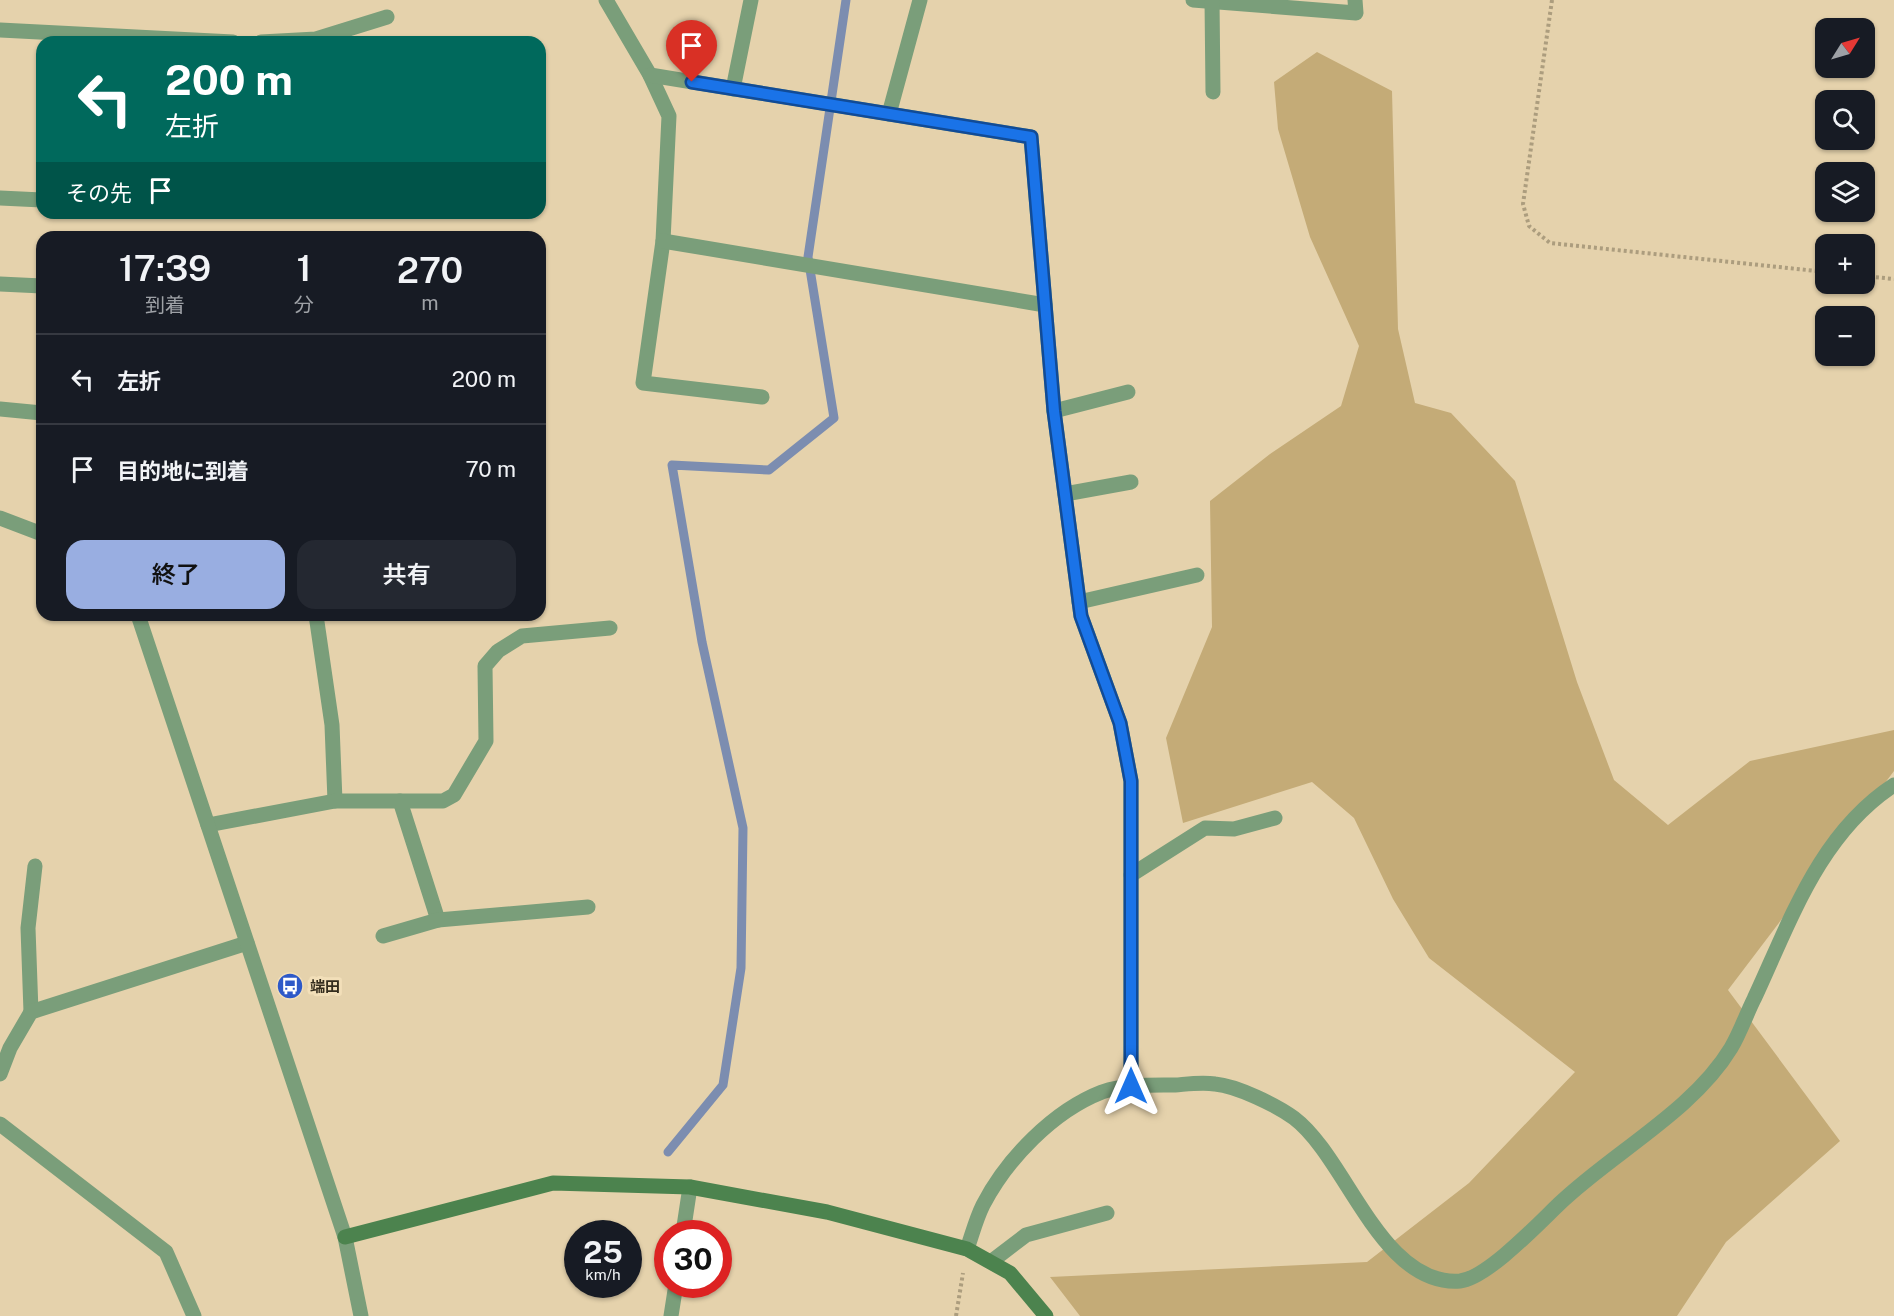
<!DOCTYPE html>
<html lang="ja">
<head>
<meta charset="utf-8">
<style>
	:root { --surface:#171b24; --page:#242831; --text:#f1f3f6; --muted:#9ea1a6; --line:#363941; --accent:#99aee1 }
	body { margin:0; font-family:"Public Sans","Noto Sans JP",sans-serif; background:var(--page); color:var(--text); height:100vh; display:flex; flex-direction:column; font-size:22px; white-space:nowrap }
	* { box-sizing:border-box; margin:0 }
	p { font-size:20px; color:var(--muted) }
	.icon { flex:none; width:33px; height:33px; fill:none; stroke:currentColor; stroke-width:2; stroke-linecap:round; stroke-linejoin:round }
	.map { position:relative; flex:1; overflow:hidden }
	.sheet { position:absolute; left:36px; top:231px; width:510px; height:390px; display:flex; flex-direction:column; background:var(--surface); border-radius:18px; box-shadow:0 2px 4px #0004 }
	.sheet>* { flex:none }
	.hud { position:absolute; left:36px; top:36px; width:510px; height:183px; border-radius:18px; box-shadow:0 2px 4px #0004; background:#00695c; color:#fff; overflow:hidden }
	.needle { width:39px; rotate:53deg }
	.controls { position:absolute; left:1815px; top:18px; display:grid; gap:12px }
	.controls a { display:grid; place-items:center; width:60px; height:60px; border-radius:12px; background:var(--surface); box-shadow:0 2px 4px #0004; font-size:30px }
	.speed { position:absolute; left:564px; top:1220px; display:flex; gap:12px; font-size:30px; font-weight:700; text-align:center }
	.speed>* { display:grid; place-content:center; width:78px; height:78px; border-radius:50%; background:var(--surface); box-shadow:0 2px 4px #0004; line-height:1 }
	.speed small { font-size:15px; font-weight:400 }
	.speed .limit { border:9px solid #d22; background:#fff; color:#111 }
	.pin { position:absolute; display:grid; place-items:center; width:51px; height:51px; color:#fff; margin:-62px -26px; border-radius:50% 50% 50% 0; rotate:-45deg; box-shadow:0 0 6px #0007 }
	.pin .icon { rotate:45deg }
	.me { position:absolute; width:66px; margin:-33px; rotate:0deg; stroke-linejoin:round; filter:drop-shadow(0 0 4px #0008) }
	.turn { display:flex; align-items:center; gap:21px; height:126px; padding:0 30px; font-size:27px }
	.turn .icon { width:78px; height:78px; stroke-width:2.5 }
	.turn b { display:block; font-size:42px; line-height:51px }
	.then { display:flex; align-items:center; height:57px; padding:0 30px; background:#0003; gap:12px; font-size:22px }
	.eta { display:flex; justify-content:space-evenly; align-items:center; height:102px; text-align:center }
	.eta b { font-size:36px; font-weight:600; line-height:42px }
	.button { display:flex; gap:12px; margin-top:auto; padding:12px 30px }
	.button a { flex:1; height:69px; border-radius:18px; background:var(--accent); color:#111; font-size:24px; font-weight:600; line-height:69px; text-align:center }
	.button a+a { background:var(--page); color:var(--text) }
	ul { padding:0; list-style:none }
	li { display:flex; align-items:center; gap:18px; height:90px; padding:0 30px; border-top:2px solid var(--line) }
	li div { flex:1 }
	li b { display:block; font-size:22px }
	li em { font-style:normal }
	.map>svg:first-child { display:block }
	.green { fill:#c4ab77 }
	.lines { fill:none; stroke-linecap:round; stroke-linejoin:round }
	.stream { stroke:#7c8db0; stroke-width:9 }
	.path { stroke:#ac9d7e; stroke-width:4; stroke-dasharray:3 3; stroke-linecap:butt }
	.lane { stroke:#7a9e7a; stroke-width:15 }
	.street { stroke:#7a9e7a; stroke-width:15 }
	.secondary { stroke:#4c834e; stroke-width:15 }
	.route-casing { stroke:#114b97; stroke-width:15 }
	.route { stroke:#1a73e8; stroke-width:10 }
	.labels { text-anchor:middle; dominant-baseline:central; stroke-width:6; stroke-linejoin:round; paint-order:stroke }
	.poi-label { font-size:15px; font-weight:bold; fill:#342d1e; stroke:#f2dfb9; text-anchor:start }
</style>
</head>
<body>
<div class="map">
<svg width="1894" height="1316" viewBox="0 0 1894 1316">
	<rect width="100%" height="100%" fill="#e5d2ac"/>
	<path class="green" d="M 1317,52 L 1392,91 L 1398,329 L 1415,403 L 1451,413 L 1515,481 L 1577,682 L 1614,780 L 1668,825 L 1750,761 L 1894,730 L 1894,771 L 1728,990 L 1840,1141 L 1726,1242 L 1677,1316 L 1080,1316 L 1050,1277 L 1367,1262 L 1469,1183 L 1575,1072 L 1429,958 L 1393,899 L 1354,818 L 1312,782 L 1183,823 L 1166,738 L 1212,627 L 1210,501 L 1270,454 L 1341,406 L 1359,346 L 1310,237 L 1278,129 L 1274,82 Z"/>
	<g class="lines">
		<path class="stream" d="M 668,1152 L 723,1085 L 741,968 L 743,828 L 702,642 L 672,465 L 769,470 L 834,418 L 808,257 L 846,0"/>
		<g class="path">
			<path d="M 1552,0 L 1523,204 L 1529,226 L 1550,243 L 1826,272"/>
			<path d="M 1864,276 L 1894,279"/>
			<path d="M 956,1316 L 963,1273"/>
		</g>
		<g class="lane">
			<path d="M 0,30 L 233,42"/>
			<path d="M 261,42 L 316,39 L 387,17"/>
			<path d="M 0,198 L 42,200"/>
			<path d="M 0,284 L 42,286"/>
			<path d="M 0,409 L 42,413"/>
			<path d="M 316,615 L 332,725 L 335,801"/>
			<path d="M 400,801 L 438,920"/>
			<path d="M 208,825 L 335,801 L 443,801 L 454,795 L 486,741 L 485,666 L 498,651 L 522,636 L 610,628"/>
			<path d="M 383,936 L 438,920 L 588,907"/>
			<path d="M 31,1012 L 28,928 L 35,866"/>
			<path d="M 0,1074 L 10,1048 L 31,1012 L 247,943"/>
			<path d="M 0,1124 L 166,1252 L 194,1316"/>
		</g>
		<g class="street">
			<path d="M 606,0 L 650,75 L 669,116 L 663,241 L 643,383 L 762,397"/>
			<path d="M 1193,0 L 1356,13 L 1355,0"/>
			<path d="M 1212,0 L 1213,92"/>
			<path d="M 650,75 L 1031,137 L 1054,411 L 1081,616 L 1120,723 L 1131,781 L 1131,1086"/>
			<path d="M 733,89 L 751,0"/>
			<path d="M 889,114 L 920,0"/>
			<path d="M 663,241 L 1045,305"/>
			<path d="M 1054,411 L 1128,392"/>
			<path d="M 1065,494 L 1131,482"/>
			<path d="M 0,518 L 42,534"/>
			<path d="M 1079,602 L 1197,575"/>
			<path d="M 138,615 L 345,1237 L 361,1316"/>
			<path d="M 1131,875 L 1205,828 L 1234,829 L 1275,818"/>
			<path d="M 683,1233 L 690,1187"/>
			<path d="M 967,1249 C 972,1235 976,1219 983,1205 C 1007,1159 1053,1111 1102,1092 C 1125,1084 1151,1085 1175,1085 C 1188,1084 1202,1082 1215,1084 C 1237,1086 1276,1105 1294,1118 C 1347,1158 1381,1287 1460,1281 C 1487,1278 1538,1224 1559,1204 C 1612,1153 1693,1111 1731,1048 C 1740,1033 1746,1015 1754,999 C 1790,922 1819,834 1894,785"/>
			<path d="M 992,1261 L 1026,1235 L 1107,1213"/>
			<path d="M 671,1316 L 676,1284"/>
		</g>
		<path class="secondary" d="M 345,1237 L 553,1183 L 690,1187 L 827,1212 L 967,1249 L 1010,1273 L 1046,1316"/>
	</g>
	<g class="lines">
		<defs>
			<path id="route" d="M 692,82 L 1031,137 L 1054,411 L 1081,616 L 1120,723 L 1131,781 L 1131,1086"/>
		</defs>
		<use href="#route" class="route-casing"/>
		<use href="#route" class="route"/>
	</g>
	<defs>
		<symbol id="bus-disc" viewBox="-11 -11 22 22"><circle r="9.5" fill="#2e59c8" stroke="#f2dfb9"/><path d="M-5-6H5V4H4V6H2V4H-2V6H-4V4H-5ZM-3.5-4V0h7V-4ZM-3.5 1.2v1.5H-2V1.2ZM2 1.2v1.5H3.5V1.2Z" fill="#fff"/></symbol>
	</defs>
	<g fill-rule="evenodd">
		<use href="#bus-disc" x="275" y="971" width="30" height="30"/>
	</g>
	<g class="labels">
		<g class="poi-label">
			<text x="310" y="986">端田</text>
		</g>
	</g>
</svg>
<div class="controls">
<a><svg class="needle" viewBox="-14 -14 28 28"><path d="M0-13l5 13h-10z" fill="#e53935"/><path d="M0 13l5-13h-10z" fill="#9ea1a6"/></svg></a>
<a><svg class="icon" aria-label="search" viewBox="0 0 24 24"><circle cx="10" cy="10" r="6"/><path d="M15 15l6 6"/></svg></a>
<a><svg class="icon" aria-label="layers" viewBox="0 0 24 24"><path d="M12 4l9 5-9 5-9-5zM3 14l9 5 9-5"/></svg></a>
<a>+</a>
<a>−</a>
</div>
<div class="speed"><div>25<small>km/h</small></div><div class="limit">30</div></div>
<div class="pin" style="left:692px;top:82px;background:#d93025"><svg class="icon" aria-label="arrive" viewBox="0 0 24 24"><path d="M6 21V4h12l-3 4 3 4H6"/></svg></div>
<svg class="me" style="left:1131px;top:1086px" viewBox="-20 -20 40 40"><path d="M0-17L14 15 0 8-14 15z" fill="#1a73e8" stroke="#fff" stroke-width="4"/></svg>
<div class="hud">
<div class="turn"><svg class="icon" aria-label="left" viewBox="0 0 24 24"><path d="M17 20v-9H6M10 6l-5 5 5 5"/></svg><div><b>200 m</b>左折</div></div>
<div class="then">その先<svg class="icon" aria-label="arrive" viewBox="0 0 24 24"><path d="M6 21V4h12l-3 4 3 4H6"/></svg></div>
</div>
<section class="sheet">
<div class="eta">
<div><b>17:39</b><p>到着</p></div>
<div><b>1</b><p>分</p></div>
<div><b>270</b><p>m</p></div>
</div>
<ul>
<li><svg class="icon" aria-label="left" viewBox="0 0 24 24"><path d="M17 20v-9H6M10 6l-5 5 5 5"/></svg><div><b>左折</b></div><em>200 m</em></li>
<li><svg class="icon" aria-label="arrive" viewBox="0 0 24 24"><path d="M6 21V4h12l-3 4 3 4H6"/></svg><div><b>目的地に到着</b></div><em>70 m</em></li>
</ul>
<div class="button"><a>終了</a><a>共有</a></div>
</section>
</div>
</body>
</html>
